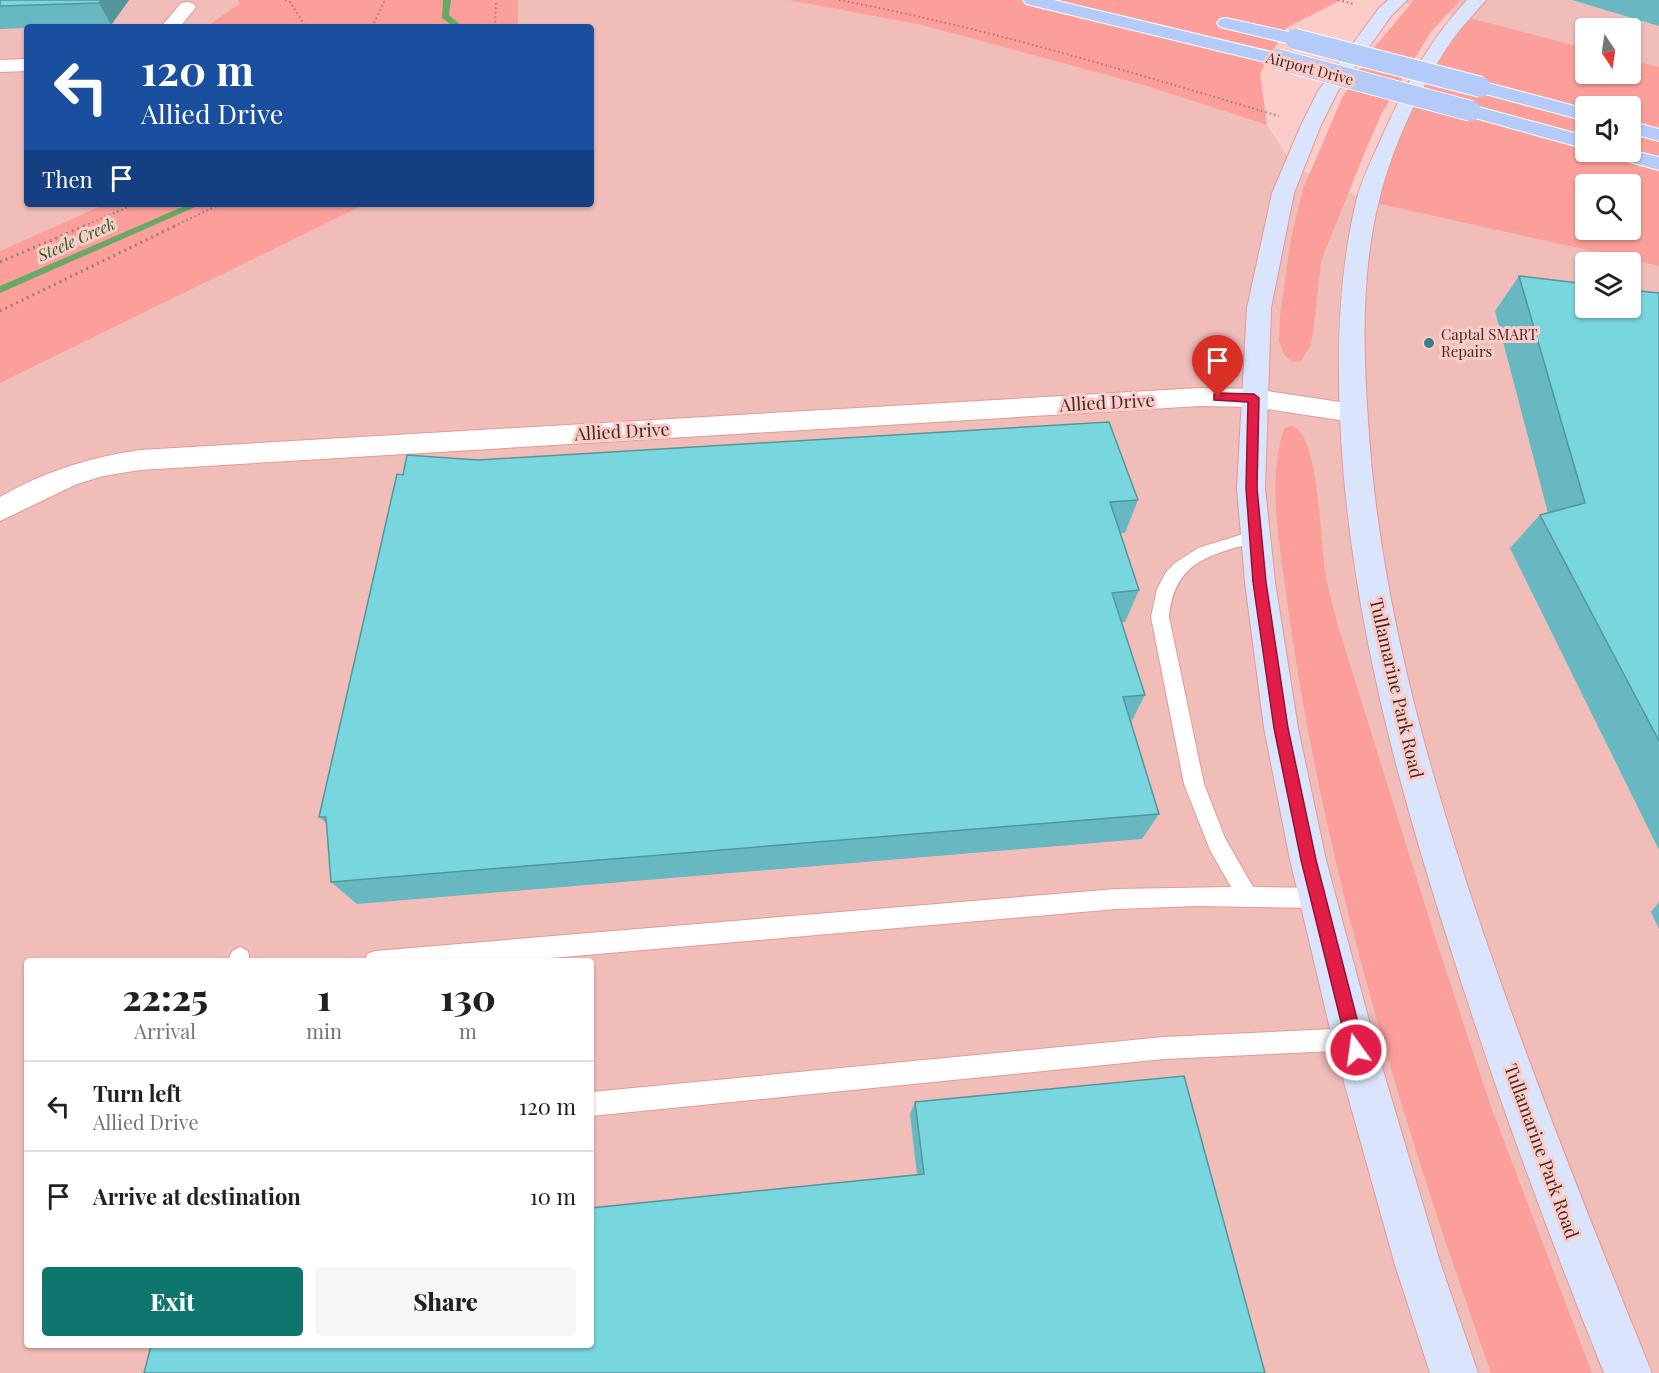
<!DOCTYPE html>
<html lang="en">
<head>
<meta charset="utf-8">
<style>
	:root { --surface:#fff; --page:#f6f6f6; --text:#202124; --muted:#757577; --line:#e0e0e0; --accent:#0f766e }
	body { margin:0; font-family:"Playfair Display",serif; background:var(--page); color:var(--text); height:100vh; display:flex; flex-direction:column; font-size:22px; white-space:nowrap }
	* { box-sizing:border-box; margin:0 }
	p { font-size:20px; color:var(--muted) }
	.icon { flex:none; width:33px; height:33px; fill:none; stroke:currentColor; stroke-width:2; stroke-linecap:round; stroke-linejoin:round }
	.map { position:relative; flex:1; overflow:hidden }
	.drawer { position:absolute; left:24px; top:958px; width:570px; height:390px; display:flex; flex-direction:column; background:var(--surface); border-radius:6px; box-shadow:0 2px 4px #0004 }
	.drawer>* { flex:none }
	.hud { position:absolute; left:24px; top:24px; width:570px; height:183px; border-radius:6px; box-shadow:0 2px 4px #0004; background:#1a4fa0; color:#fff; overflow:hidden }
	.needle { width:39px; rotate:167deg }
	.controls { position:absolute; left:1575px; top:18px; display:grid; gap:12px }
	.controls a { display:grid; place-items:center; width:66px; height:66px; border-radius:6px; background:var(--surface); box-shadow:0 2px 4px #0004; font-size:30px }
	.pin { position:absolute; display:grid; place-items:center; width:51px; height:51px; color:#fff; margin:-62px -26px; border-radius:50% 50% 50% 0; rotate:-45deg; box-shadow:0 0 6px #0007 }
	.pin .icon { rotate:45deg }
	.me { position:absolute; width:66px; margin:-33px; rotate:346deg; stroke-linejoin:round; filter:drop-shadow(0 0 4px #0008) }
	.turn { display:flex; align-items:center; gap:21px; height:126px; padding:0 18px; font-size:27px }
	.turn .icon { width:78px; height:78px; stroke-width:2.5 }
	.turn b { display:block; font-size:42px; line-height:51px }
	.then { display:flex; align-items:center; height:57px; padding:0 18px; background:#0003; gap:12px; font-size:22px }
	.eta { display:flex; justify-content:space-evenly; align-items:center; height:102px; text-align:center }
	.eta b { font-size:36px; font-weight:800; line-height:42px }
	.primary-button { display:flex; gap:12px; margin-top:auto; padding:12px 18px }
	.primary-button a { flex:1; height:69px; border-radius:6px; background:var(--accent); color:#fff; font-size:24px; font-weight:800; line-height:69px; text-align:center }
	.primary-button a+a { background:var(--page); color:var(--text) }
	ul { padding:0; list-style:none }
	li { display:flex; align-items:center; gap:18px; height:90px; padding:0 18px; border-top:2px solid var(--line) }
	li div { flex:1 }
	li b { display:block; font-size:22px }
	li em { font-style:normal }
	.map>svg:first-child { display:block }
	.built { fill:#f0bdb9; fill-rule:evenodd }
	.green { fill:#fc9f9a; fill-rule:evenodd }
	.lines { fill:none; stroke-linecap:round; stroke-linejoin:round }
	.stream { fill:#67a965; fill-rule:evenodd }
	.lane-casing { stroke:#e59a95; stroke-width:2 }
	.street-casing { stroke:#e59a95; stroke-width:2 }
	.secondary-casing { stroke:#e59a95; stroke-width:2 }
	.primary-casing { stroke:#fff; stroke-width:2 }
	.path-far1 { stroke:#a27b78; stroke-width:2; stroke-dasharray:1.5 3; stroke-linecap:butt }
	.path { stroke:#a27b78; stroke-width:3; stroke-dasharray:2 4; stroke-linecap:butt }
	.lane { fill:#fff; fill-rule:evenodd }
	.street { fill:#fff; fill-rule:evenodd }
	.secondary { fill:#dae5fd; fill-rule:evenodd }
	.primary { fill:#b4cbfa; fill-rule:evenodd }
	.primary-bridge-casing { stroke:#fff; stroke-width:22; stroke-linecap:butt }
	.primary-bridge { stroke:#b4cbfa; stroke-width:20 }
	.wall { fill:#67b8c0 }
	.shaded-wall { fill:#54969c }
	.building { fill:#78d6df; stroke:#54969c; stroke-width:1.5 }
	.route { fill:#e11d48; stroke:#92132f; stroke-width:1.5 }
	.poi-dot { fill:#388086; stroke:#fbccc8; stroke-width:2 }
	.labels { text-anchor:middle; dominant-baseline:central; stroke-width:6; stroke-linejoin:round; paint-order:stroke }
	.far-street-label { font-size:15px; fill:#442624; stroke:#fbccc8 }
	.far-poi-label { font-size:15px; fill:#442624; stroke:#fbccc8; text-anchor:start }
	.far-water-label { font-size:16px; font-style:italic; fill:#1b5e1d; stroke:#fbccc8 }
	.street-label { font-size:18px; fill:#442624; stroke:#fbccc8 }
</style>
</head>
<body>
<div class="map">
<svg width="1659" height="1373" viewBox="0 0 1659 1373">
	<rect width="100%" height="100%" fill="#fbccc8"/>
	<g class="built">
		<path d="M 0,0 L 238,0 L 240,4 L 205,27 L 27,27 L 27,204 L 105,204 L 0,251 Z"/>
		<path d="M 518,0 L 788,0 L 922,25 L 1140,84 L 1267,125 L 1293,166 L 1367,201 L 1659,266 L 1659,1373 L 0,1373 L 0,383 L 366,204 L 591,204 L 591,27 L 518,27 ZM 1586,262 L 1630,262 L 1630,308 L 1586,308 ZM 27,962 L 591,962 L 591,1346 L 27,1346 Z"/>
		<path d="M 1395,0 L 1659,0 L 1659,67 L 1631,60 L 1630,28 L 1586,28 L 1585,48 Z"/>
	</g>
	<g class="green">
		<path d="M 238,0 L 518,0 L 518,27 L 206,27 L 239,4 Z"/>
		<path d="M 788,0 L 1341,0 L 1286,28 L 1260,73 L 1267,125 L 1140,84 L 922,25 Z"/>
		<path d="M 1414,0 L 1460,0 L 1431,32 L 1413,61 L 1382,113 L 1369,142 L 1321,261 L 1313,333 L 1310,346 L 1301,361 L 1293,362 L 1284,355 L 1279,341 L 1280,316 L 1291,238 L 1303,189 L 1342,98 L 1372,50 Z"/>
		<path d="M 1462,16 L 1585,48 L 1586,74 L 1630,74 L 1631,60 L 1659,67 L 1659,266 L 1367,201 L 1374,177 ZM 1586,106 L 1630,106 L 1630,152 L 1586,152 ZM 1586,184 L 1630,184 L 1630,230 L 1586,230 Z"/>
		<path d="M 105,204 L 366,204 L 0,383 L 0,251 Z"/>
		<path d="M 1292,426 C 1320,433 1320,548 1326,576 C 1329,593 1334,610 1338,626 L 1434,934 L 1490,1104 L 1592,1373 L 1491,1373 C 1404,1129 1323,865 1288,607 C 1281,550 1266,485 1284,428 Z"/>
	</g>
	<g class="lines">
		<g class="stream">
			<path d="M 443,0 L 451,0 L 449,15 L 463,27 L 454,27 L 442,18 Z"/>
			<path d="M 189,204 L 202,204 L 0,293 L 0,286 Z"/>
		</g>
		<defs>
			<g id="lane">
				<path d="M 1256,530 L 1262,532 L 1264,536 L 1262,540 C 1213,555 1175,558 1169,617 L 1204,784 L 1225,838 L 1253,887 L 1318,888 L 1325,891 L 1328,898 L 1325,905 L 1318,908 L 1196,906 L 1116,909 L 505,962 L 365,962 L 367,954 L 375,951 L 1116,889 L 1231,887 L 1210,850 L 1184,784 L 1151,617 L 1157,589 L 1166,572 L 1175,563 L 1198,548 Z"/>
				<path d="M 240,947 L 248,951 L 250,962 L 228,962 L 232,951 Z"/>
				<path d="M 1354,1028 L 1362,1031 L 1365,1039 L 1362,1047 L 1354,1050 L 1164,1059 L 591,1116 L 591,1092 L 1164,1037 Z"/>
			</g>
			<g id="street">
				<path d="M 187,2 L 193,3 L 196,7 L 180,27 L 161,27 L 181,3 Z"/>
				<path d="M 27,59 L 27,71 L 0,72 L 0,60 Z"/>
				<path d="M 1200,388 L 1254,389 L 1353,404 L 1362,407 L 1366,413 L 1362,419 L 1353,422 L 1254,407 L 1200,406 L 140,470 L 103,476 L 77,484 L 0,521 L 0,497 C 43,472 91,457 140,450 Z"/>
			</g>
			<g id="secondary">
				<path d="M 1388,0 L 1407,0 L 1391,16 L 1338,91 L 1321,125 L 1294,193 L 1271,308 L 1265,488 L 1275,582 L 1298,728 L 1326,860 L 1377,1050 L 1441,1265 L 1478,1373 L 1430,1373 L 1395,1265 L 1335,1050 L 1290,860 L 1264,728 L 1245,582 L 1237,488 L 1247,308 L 1272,193 L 1301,125 L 1318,91 L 1379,8 Z"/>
				<path d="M 1467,0 L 1486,0 C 1475,13 1463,25 1453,39 C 1423,81 1392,147 1380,197 C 1361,269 1363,347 1368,421 C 1379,599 1428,771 1485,938 C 1536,1085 1593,1229 1652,1373 L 1604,1373 C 1548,1234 1496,1093 1451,950 C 1395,777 1348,601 1340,418 C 1337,346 1339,273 1356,202 C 1361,181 1371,161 1380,141 C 1403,90 1428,41 1467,0 Z"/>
			</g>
			<g id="primary">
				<path d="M 1023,0 L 1054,0 L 1284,55 L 1286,59 L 1284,63 L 1277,65 L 1026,4 Z"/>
				<path d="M 1226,18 L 1302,35 L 1304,39 L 1302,43 L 1295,45 L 1220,27 L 1217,23 L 1220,19 Z"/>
				<path d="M 1481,81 L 1586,109 L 1586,121 L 1474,91 L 1471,87 L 1474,83 Z"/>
				<path d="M 1471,105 L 1586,136 L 1586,149 L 1464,115 L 1461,111 L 1464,107 Z"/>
				<path d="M 1630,121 L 1659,129 L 1659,141 L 1630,133 Z"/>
				<path d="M 1630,150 L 1659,157 L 1659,170 L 1608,156 L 1605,152 Z"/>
			</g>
		</defs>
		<use href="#lane" class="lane-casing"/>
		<use href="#street" class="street-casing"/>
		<use href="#secondary" class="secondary-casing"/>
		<use href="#primary" class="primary-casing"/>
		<g class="path-far1">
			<path d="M 285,0 L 290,2 L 306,27"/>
			<path d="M 839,0 C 988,28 1133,73 1279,116"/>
			<path d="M 1338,0 L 1354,4"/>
			<path d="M 372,27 L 385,0"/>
			<path d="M 495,27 L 496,0"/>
			<path d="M 84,226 L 135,204"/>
			<path d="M 174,226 L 221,204"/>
		</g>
		<g class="path">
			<path d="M 0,262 L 87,225"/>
			<path d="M 0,311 L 177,225"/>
		</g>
		<use href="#lane" class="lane"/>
		<use href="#street" class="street"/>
		<use href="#secondary" class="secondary"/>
		<use href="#primary" class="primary"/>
		<defs>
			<g id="primary-bridge">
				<path d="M 1295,39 L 1481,87"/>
				<path d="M 1277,59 L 1471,111"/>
			</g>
		</defs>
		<use href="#primary-bridge" class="primary-bridge-casing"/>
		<use href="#primary-bridge" class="primary-bridge"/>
	</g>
	<g class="wall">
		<path d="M 0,0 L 129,0 L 111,25 L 27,27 L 27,28 L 0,29 Z"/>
		<path d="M 1572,0 L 1659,0 L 1659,26 Z"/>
		<path d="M 1519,276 L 1659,293 L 1659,850 L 1510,548 L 1540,515 L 1548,513 L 1495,311 Z"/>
		<path d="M 403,475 L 1138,500 L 1125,533 L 1120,533 L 1139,590 L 1125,622 L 1122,622 L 1145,695 L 1131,722 L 1159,814 L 1142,839 L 357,904 L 331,882 L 327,824 L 319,817 Z"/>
		<path d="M 1659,902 L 1659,929 L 1651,912 Z"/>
		<path d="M 915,1102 L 1265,1373 L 917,1175 L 910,1114 Z"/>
	</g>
	<path class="shaded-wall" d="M 101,0 L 129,0 L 111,25 L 99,3 Z"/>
	<g class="building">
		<path d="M 0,0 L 101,0 L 99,3 L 0,6 Z"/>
		<path d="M 1519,276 L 1586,284 L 1586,308 L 1630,308 L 1630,290 L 1659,293 L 1659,741 L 1540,515 L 1585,503 Z"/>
		<path d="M 1109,422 L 1138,500 L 1110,502 L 1139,590 L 1112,593 L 1145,695 L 1123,697 L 1159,814 L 331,882 L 326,817 L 319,817 L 397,474 L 403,475 L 407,455 L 478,460 Z"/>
		<path d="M 1184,1076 L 1265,1373 L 144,1373 L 151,1346 L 591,1346 L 591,1208 L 924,1174 L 915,1102 Z"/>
	</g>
	<path class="route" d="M 1218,393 L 1254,394 L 1259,398 L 1257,488 L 1266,582 L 1288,728 L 1316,860 L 1365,1050 L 1362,1056 L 1356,1059 L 1350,1056 L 1348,1050 L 1301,860 L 1274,728 L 1253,582 L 1246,488 L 1248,402 L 1214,400 L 1214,394 Z"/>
	<circle class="poi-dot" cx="1429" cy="343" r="6"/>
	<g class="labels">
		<g class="far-street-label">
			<text transform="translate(1310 68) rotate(15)">Airport Drive</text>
		</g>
		<g class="far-poi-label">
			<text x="1441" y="334">Captal SMART<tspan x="1441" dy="17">Repairs</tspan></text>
		</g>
		<g class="far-water-label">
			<text transform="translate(76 239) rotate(-24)">Steele Creek</text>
		</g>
		<g class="street-label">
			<text transform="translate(1107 402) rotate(-3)">Allied Drive</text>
			<text transform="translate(622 431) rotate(-3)">Allied Drive</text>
			<text transform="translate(1397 688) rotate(77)">Tullamarine Park Road</text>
			<text transform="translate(1542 1151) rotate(70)">Tullamarine Park Road</text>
		</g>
	</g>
</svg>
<div class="controls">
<a><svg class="needle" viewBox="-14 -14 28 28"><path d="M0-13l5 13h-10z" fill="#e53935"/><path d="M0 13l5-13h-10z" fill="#757577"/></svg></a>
<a><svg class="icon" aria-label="sound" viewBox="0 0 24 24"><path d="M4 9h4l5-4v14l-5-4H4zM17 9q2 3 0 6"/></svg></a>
<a><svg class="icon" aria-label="search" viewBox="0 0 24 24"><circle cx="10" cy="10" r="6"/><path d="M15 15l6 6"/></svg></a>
<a><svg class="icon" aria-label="layers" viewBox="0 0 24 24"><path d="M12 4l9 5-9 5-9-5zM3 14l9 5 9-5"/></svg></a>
</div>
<div class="pin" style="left:1218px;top:397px;background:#d93025"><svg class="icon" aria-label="arrive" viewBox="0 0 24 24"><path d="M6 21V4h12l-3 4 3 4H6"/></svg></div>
<svg class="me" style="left:1356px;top:1050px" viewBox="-20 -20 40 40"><circle r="17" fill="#e11d48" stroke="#fff" stroke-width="3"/><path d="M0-11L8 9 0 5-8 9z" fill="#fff"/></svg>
<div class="hud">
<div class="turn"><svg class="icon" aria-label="left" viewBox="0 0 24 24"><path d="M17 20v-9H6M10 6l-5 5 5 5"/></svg><div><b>120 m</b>Allied Drive</div></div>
<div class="then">Then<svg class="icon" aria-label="arrive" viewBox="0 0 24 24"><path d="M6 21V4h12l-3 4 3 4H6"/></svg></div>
</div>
<section class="drawer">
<div class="eta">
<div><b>22:25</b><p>Arrival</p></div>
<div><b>1</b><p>min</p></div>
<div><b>130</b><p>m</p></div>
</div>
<ul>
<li><svg class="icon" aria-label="left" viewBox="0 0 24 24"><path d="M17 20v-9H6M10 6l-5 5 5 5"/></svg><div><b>Turn left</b><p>Allied Drive</p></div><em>120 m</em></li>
<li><svg class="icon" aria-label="arrive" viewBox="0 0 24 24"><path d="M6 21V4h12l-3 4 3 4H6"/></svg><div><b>Arrive at destination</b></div><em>10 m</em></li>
</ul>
<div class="primary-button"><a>Exit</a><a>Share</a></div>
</section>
</div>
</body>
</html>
